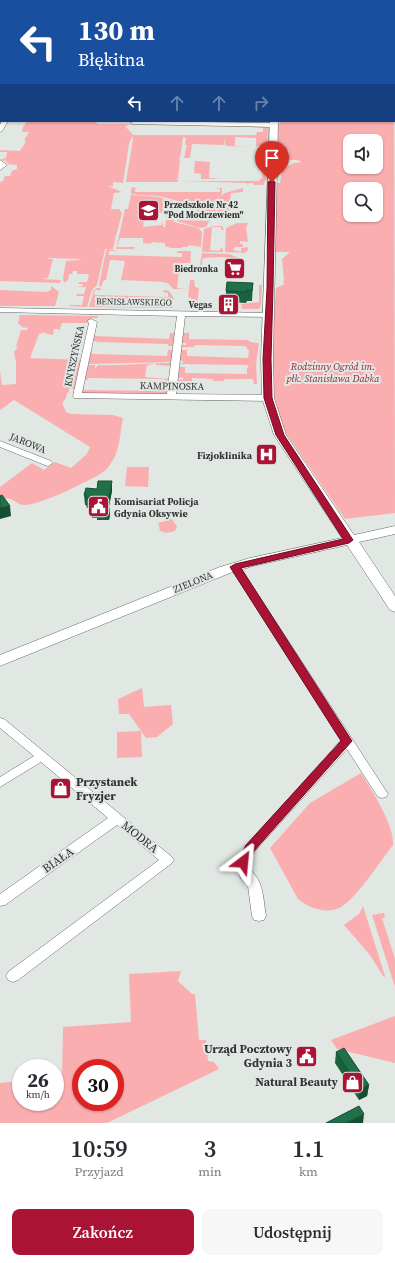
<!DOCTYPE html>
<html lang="pl">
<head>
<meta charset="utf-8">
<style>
	:root { --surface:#fff; --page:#f7f7f7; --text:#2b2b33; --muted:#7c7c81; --accent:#aa1334 }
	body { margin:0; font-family:"Source Serif 4",serif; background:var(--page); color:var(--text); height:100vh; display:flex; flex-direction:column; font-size:15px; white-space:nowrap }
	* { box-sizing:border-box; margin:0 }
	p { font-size:13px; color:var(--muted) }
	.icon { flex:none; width:22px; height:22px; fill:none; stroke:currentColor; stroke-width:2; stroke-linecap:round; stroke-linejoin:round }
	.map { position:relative; height:1123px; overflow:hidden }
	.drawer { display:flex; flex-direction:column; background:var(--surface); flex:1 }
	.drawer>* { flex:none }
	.top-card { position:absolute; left:0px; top:0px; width:395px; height:122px; box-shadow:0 1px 3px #0004; background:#1a4fa0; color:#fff; overflow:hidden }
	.tools { position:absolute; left:343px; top:134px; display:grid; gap:8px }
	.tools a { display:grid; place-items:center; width:40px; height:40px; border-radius:8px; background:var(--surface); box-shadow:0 1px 3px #0004; font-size:20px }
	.speed { position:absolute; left:12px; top:1059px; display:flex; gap:8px; font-size:20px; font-weight:700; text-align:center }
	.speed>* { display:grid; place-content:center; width:52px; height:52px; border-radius:50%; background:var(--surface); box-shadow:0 1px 3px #0004; line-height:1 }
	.speed small { font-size:10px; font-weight:400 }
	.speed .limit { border:6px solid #d22; background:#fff; color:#111 }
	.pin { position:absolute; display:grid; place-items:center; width:34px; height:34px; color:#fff; margin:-41px -17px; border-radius:50% 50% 50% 0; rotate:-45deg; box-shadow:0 0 4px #0007 }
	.pin .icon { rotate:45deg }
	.me { position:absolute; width:44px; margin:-22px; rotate:29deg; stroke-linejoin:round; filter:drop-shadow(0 0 3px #0008) }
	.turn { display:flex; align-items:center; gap:14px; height:84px; padding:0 12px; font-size:18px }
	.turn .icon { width:52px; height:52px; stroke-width:2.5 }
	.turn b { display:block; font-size:28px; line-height:34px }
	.lanes { display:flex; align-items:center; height:38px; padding:0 12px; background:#0003; justify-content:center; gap:20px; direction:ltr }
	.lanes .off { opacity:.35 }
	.eta { display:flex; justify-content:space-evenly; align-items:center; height:68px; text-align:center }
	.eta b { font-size:24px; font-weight:600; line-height:28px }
	.primary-button { display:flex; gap:8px; margin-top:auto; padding:8px 12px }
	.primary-button a { flex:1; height:46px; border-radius:8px; background:var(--accent); color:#fff; font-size:16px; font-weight:600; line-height:46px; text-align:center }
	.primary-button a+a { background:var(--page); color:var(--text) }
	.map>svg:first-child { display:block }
	.green { fill:#fbaeb0; fill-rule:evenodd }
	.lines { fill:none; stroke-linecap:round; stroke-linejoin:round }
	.street-casing { stroke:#646a66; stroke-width:1 }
	.secondary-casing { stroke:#646a66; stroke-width:1 }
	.street { fill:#fff; fill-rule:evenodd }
	.secondary { fill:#fff; fill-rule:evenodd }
	.wall { fill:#1c6040 }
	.shaded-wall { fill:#164e34 }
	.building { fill:#20704a; stroke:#164e34 }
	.route { fill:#aa1334; stroke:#6e0c22 }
	.labels { text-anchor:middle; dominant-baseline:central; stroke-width:4; stroke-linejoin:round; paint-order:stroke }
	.far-poi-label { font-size:9px; font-weight:bold; fill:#323433; stroke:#e1e7e3; text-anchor:end }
	.far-street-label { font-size:9px; fill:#323433; stroke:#e1e7e3 }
	.street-label { font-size:10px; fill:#323433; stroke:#e1e7e3 }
	.park-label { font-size:10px; font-style:italic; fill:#972033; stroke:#e1e7e3 }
	.poi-label { font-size:10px; font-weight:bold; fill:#323433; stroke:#e1e7e3; text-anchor:end }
	.near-poi-label { font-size:12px; font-weight:bold; fill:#323433; stroke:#e1e7e3; text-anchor:end }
	.near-street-label { font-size:12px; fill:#323433; stroke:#e1e7e3 }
</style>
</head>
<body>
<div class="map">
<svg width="395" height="1123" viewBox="0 0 395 1123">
	<rect width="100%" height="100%" fill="#e1e7e3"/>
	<g class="green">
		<path d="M 394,54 L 395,513 L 345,519 L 285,432 L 276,413 L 270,385 L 276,288 L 285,284 L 283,283 L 284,280 L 282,259 L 289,253 L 289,252 L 274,252 L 275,183 L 280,183 L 282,171 L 276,165 L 286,170 L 285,168 L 294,163 L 302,162 L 297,160 L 289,160 L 287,158 L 290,150 L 281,154 L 276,153 L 278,126 L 281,121 L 394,121 ZM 350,141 L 376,141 L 376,167 L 350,167 ZM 350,189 L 376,189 L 376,215 L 350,215 Z"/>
		<path d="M 27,121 L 94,121 L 98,124 L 133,124 L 125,126 L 133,135 L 256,135 L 257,132 L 263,132 L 263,128 L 238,126 L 267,126 L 268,128 L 267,148 L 266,148 L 265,146 L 256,146 L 256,138 L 235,137 L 235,146 L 249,147 L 225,146 L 228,145 L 225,145 L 225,138 L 224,145 L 192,144 L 190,158 L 184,158 L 187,145 L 185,145 L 186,138 L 183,137 L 182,145 L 179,145 L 182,145 L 180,158 L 177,159 L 180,159 L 178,179 L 175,179 L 178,180 L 178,182 L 126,182 L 133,139 L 132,136 L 129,144 L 123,183 L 113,182 L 113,186 L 108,186 L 122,192 L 114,193 L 111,209 L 119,209 L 122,213 L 116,236 L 112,238 L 116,237 L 113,249 L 105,249 L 97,285 L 92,290 L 87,307 L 69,306 L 70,305 L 82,305 L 84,296 L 76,296 L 77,294 L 84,294 L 86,287 L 76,287 L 83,286 L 83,284 L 79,284 L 79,282 L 87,282 L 89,274 L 77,274 L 77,271 L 73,271 L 72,274 L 69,274 L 68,280 L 64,283 L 63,278 L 66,261 L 79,260 L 81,259 L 49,258 L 48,259 L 53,259 L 48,278 L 42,279 L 61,280 L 60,283 L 0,281 L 0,184 L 1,181 L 3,181 L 5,176 L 10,176 L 12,171 L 17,169 L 17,165 L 8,164 L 6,161 L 0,160 L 6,158 L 7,152 L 0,152 L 0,150 L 20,151 L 25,143 L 25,138 L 26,137 L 29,132 L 22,132 L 23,127 Z"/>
		<path d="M 195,161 L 210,162 L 209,178 L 220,179 L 201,179 L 201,174 L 194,173 Z"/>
		<path d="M 265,162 L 267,162 L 266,181 L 264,182 L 264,185 L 254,185 L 253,183 L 249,183 L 247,185 L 247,183 L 181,181 L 258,181 L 262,178 L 262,164 Z"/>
		<path d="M 133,187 L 138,189 L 135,189 L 135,192 L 220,192 L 220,189 L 216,188 L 222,188 L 222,194 L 215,201 L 216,214 C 197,209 179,200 159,196 C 150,195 141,196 131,194 L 131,189 Z"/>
		<path d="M 243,188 L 243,192 L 231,193 L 228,217 L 237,217 L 237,216 L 242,216 L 242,220 L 227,220 L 217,215 L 217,207 L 219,197 L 225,193 Z"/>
		<path d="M 131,195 L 158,197 L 186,204 L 205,213 L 195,210 L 172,210 L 171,213 L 175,213 L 174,219 L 166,219 L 167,213 L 165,213 L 165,217 L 164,213 L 147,211 L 145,216 L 140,216 L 139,221 L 144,221 L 143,227 L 162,225 L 163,221 L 163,227 L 165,227 L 166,220 L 174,220 L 174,222 L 198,228 L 202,232 L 201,247 L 189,245 L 188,247 L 182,247 L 181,248 L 171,248 L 165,246 L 165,243 L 152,242 L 151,244 L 143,243 L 143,238 L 120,238 L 117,247 L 135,247 L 134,249 L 116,249 L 125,209 L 128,209 Z"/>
		<path d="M 177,215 L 186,215 L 187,216 L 179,217 L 178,220 L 209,221 L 209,217 L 204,217 L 206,215 L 212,216 L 206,227 L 199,228 L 177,221 Z"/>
		<path d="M 237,223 L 248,223 L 246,228 L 248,242 L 240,241 L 240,244 L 246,244 L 243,244 L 243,247 L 235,247 L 233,250 L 241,252 L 241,248 L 248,247 L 248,251 L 246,251 L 246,253 L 225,252 L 226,228 Z"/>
		<path d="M 214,226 L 222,226 L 224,229 L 221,230 L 221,227 L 212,227 L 210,250 L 219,251 L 221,248 L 223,249 L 223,252 L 202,252 L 204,229 Z"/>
		<path d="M 108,249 L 118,251 L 109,251 L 109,255 L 182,257 L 182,253 L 176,253 L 178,251 L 191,251 L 190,266 L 189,263 L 180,263 L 177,288 L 186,289 L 188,286 L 187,289 L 173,289 L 169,284 L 163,282 L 121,280 L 125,261 L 110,260 L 106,280 L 104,280 L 101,287 L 99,285 L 106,251 Z"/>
		<path d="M 202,253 L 229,254 L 240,259 L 222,257 L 203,258 L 200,272 L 199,272 Z"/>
		<path d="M 190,280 L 194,280 L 195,287 L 199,288 L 197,305 L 202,305 L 202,309 L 189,302 L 192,302 L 191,298 L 188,297 Z"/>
		<path d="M 259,285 L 262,285 L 261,305 L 259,309 L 242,309 L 241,304 L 259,302 Z"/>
		<path d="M 51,286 L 59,292 L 55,306 L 0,306 L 0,290 L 46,292 L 51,290 Z"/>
		<path d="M 97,288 L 100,288 L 101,290 L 95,290 L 94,295 L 168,297 L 168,293 L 163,292 L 164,290 C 170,290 171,294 174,299 L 169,300 L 173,308 L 179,308 L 89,307 L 94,290 Z"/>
		<path d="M 20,315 L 98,316 L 98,318 L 92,318 L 90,323 L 62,323 L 59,331 L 58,329 L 54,329 L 53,335 L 44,333 L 45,332 L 39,334 L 30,358 L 82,360 L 76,389 L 69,389 L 69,392 L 67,393 L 66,398 L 62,403 L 66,412 L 71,414 L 113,415 L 123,418 C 120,432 120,451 111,463 C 109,466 106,470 103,472 C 92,480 36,507 23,505 C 14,503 12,495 0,500 L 0,487 L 32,463 L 44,470 L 55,462 L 71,468 L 87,454 L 90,447 L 14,400 L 0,410 L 0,371 L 2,385 L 16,384 L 16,362 L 14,352 L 18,347 L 16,346 L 21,330 L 27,330 L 28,328 L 22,327 L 18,323 Z"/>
		<path d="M 170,333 L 175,333 L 174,346 L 168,346 L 168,344 L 98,342 L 97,344 L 91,344 L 97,344 L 97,341 L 92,341 L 94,336 L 169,339 Z"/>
		<path d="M 183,333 L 189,333 L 189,339 L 248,340 L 250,342 L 259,343 L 256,364 L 257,384 L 254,384 L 253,379 L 224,379 L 224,381 L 213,381 L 213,379 L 192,378 L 192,381 L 177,381 L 177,379 L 183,380 L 183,377 L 177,378 L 178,367 L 185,367 L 185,373 L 247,374 L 247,368 L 249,368 L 247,365 L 180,364 L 179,363 L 183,363 L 183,361 L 179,360 L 181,350 L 187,350 L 187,356 L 248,358 L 249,351 L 245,346 L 195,345 L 194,347 L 182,347 L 181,345 L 186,345 L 186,343 L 181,343 Z"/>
		<path d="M 168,350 L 173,350 L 171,362 L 87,364 L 89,351 L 92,351 L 92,354 L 167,356 Z"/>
		<path d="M 151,363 L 150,365 L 147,365 L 145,377 L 169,379 L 169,380 L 165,381 L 165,379 L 88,378 L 87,380 L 83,380 L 87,365 L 95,365 L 95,369 L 98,365 C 122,366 147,363 171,363 L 171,366 L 156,365 L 156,363 Z"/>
		<path d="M 163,384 L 168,384 L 167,394 L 81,395 L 83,387 L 84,387 L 84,390 L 162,391 Z"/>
		<path d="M 127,467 L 149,467 L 148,487 L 125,486 Z"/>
		<path d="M 172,519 L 177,527 L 175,531 L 166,533 L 158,530 L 160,529 L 158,523 Z"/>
		<path d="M 142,688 L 144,707 L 171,705 L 173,724 L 157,737 L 146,738 L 129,714 L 119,714 L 118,699 Z"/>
		<path d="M 141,731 L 142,757 L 117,758 L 117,732 Z"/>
		<path d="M 361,773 C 371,789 395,826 393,845 C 381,860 355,901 339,908 C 325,914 309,908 298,899 L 270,848 L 310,803 Z"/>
		<path d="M 363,906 L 385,976 L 385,977 L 383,976 L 370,955 L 344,925 L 359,914 Z"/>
		<path d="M 384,913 L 385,918 L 382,918 L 395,959 L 395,987 L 372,915 Z"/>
		<path d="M 181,971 L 178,981 L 192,994 L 195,994 L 199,1040 L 206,1040 L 208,1061 L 214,1062 L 219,1069 L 107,1123 L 0,1123 L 0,1083 L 21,1081 L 21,1102 L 55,1102 L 55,1079 L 62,1078 L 63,1027 L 131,1022 L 129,974 ZM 81,1068 L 115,1068 L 115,1102 L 81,1102 Z"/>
		<path d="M 395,1016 L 395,1063 L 337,1049 L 331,1040 Z"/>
	</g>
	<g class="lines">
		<defs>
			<g id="street">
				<rect x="0" y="3" width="1" height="4"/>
				<rect x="0" y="22" width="1" height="4"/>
				<path d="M 0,50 L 1,51 L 1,55 L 0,54 Z"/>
				<rect x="0" y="61" width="1" height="4"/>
				<path d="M 1,75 L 1,79 L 0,80 L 0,76 Z"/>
				<rect x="0" y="93" width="1" height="4"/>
				<rect x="0" y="106" width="1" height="4"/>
				<path d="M 2,121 L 8,121 L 2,131 L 0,132 L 0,125 Z"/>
				<path d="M 134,121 L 274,123 L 277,125 L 274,127 L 132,124 L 131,123 Z"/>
				<path d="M 0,160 L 7,165 L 0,170 Z"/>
				<path d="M 0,308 L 271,313 L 272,315 L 268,317 L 185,316 L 176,394 L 268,395 L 272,398 L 268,401 L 74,398 L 73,396 L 89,323 L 87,321 L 91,319 L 97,322 L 82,393 L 167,394 L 177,316 L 0,312 Z"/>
				<path d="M 0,441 L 51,461 L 53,463 L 48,466 L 45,465 L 0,447 Z"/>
				<path d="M 235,564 L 240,567 L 388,794 L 386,797 L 382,798 L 378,797 L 347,749 L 254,852 C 243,873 255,869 260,884 C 264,894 264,906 266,916 L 264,920 L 259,921 L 254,920 L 252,916 L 248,886 L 241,879 L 237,867 L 238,859 L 246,846 L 341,740 L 230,567 Z"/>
				<path d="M 0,718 L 4,719 L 172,857 L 174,860 L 172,863 L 18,980 L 13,982 L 8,980 L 6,976 L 8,972 L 159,860 L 117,825 L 5,905 L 0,906 L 0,894 L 108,818 L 41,762 L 0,787 L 0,777 L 34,756 L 0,728 Z"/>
			</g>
			<path id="secondary" d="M 270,121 L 278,121 L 273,359 L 274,398 L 286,435 L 354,535 L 395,526 L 395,534 L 359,542 L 395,596 L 395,612 L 390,610 L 347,545 L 253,566 L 230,573 L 0,666 L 0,655 L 220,567 L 250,558 L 342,538 L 274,435 L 262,398 L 261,359 Z"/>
		</defs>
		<use href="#street" class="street-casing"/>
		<use href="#secondary" class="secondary-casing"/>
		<use href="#street" class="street"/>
		<use href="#secondary" class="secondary"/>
	</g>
	<g class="wall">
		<path d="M 253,283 L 252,301 L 247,301 L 246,303 L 226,302 L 226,291 Z"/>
		<path d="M 112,491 L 109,506 L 110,514 L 109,520 L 97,520 L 97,518 L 92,518 L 91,508 L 87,508 L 86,505 L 85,505 L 84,495 Z"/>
		<path d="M 55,785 L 68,789 L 61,794 L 55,789 Z"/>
		<path d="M 336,1052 L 369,1085 L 367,1096 L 359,1100 L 335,1063 Z"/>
	</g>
	<g class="shaded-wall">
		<path d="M 112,481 L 112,491 L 109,506 L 110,514 L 109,520 L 108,503 Z"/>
		<path d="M 10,506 L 11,516 L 0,519 L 0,508 Z"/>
		<path d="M 67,786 L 68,789 L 61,794 L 61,790 Z"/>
		<path d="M 369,1085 L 367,1096 L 359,1100 L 360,1089 Z"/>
		<path d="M 364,1114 L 363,1123 L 346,1123 Z"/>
	</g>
	<g class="building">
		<path d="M 227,282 L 253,283 L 252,291 L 247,290 L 247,292 L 226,291 Z"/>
		<path d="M 98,481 L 112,481 L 108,503 L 109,503 L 108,510 L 96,510 L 97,507 L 91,507 L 93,498 L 86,498 L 86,495 L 84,495 L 86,488 L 97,489 Z"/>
		<path d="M 2,495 L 10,506 L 0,508 L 0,496 Z"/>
		<path d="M 62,781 L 67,786 L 61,790 L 55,785 Z"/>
		<path d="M 344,1048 L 369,1085 L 360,1089 L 336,1052 Z"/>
		<path d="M 359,1106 L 364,1114 L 346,1123 L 326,1123 Z"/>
	</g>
	<path class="route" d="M 272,180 L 275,182 L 273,288 L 271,359 L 272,398 L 284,435 L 353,540 L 349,543 L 241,568 L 352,741 L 254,851 L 247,865 L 243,867 L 239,865 L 237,862 L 246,845 L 341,741 L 230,567 L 235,564 L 343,539 L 276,435 L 264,398 L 263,359 L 267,288 L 268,182 Z"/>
	<defs>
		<symbol id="school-square" viewBox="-11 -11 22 22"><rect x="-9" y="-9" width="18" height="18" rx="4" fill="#aa1334" stroke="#e1e7e3"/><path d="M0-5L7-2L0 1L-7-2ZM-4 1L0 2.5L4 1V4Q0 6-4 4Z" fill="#fff"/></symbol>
		<symbol id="supermarket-square" viewBox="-11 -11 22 22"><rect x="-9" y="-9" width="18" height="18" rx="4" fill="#aa1334" stroke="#e1e7e3"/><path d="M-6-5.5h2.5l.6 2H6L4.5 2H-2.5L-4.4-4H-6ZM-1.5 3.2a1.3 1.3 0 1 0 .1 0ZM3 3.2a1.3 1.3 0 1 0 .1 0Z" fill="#fff"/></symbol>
		<symbol id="building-square" viewBox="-11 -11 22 22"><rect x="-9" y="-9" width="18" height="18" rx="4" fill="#aa1334" stroke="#e1e7e3"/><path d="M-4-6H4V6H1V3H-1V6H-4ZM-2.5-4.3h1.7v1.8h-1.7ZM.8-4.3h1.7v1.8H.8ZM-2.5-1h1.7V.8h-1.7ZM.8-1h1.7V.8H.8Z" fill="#fff"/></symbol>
		<symbol id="hospital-square" viewBox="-11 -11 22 22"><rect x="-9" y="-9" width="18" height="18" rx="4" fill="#aa1334" stroke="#e1e7e3"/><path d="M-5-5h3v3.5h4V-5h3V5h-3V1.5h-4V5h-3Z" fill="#fff"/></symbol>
		<symbol id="civic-square" viewBox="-11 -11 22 22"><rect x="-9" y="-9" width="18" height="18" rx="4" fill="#aa1334" stroke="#e1e7e3"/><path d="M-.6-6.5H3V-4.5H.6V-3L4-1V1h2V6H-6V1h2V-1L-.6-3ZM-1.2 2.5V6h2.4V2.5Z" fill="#fff"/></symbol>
		<symbol id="shop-square" viewBox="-11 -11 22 22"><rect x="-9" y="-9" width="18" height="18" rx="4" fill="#aa1334" stroke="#e1e7e3"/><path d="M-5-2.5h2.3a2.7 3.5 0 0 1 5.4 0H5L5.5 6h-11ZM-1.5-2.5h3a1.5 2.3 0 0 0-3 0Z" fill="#fff"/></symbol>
	</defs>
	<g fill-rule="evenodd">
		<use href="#school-square" x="136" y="198" width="25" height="25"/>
		<use href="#supermarket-square" x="222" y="256" width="25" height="25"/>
		<use href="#building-square" x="216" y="292" width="25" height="25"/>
		<use href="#hospital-square" x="254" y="442" width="25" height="25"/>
		<use href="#civic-square" x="86" y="494" width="25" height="25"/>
		<use href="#shop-square" x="48" y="776" width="25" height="25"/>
		<use href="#civic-square" x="294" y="1044" width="25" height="25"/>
		<use href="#shop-square" x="340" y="1070" width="25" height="25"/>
	</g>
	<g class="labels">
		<g class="far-poi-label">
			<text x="164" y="205" text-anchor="start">Przedszkole Nr 42<tspan x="164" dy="10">"Pod Modrzewiem"</tspan></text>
			<text x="218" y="269">Biedronka</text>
			<text x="212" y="305">Vegas</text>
		</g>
		<g class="far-street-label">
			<text transform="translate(134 302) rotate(1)">BENISŁAWSKIEGO</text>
		</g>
		<g class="street-label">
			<text transform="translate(74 356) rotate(-78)">KNYSZYŃSKA</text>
			<text transform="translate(172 386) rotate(1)">KAMPINOSKA</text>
			<text transform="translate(28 443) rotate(22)">JAROWA</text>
			<text transform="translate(193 582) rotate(-22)">ZIELONA</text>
		</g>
		<g class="park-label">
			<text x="333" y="366">Rodzinny Ogród im.<tspan x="333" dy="12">płk. Stanisława Dabka</tspan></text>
		</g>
		<g class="poi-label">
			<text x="252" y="455">Fizjoklinika</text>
			<text x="114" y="501" text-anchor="start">Komisariat Policja<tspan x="114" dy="12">Gdynia Oksywie</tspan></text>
		</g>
		<g class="near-poi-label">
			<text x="76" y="782" text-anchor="start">Przystanek<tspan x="76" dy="14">Fryzjer</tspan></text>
			<text x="292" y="1049">Urząd Pocztowy<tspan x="292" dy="14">Gdynia 3</tspan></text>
			<text x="338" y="1082">Natural Beauty</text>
		</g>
		<g class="near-street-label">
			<text transform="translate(140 837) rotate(39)">MODRA</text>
			<text transform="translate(58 860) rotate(-35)">BIAŁA</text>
		</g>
	</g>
</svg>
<div class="tools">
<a><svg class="icon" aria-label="sound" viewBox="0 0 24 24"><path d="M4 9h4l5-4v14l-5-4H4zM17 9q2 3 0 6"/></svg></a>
<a><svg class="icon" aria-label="search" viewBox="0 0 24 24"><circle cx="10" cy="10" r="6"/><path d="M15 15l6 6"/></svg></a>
</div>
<div class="speed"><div>26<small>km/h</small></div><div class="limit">30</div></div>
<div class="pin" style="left:272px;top:182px;background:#d93025"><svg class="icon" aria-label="arrive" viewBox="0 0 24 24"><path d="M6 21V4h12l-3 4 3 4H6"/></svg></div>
<svg class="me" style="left:243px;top:862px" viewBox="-20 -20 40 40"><path d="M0-17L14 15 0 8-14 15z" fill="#aa1334" stroke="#fff" stroke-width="4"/></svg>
<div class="top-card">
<div class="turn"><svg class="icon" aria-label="left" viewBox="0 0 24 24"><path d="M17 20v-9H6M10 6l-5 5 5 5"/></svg><div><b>130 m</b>Błękitna</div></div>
<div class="lanes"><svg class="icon" aria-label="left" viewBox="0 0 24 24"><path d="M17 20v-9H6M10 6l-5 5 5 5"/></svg><svg class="icon off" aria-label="ahead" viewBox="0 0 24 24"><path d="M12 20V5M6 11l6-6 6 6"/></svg><svg class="icon off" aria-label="ahead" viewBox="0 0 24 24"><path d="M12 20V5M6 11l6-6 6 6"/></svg><svg class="icon off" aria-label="right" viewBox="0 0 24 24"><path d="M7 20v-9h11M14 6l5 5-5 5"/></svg></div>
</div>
</div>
<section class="drawer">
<div class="eta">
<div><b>10:59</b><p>Przyjazd</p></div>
<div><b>3</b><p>min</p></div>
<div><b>1.1</b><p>km</p></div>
</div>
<div class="primary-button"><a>Zakończ</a><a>Udostępnij</a></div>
</section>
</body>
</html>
